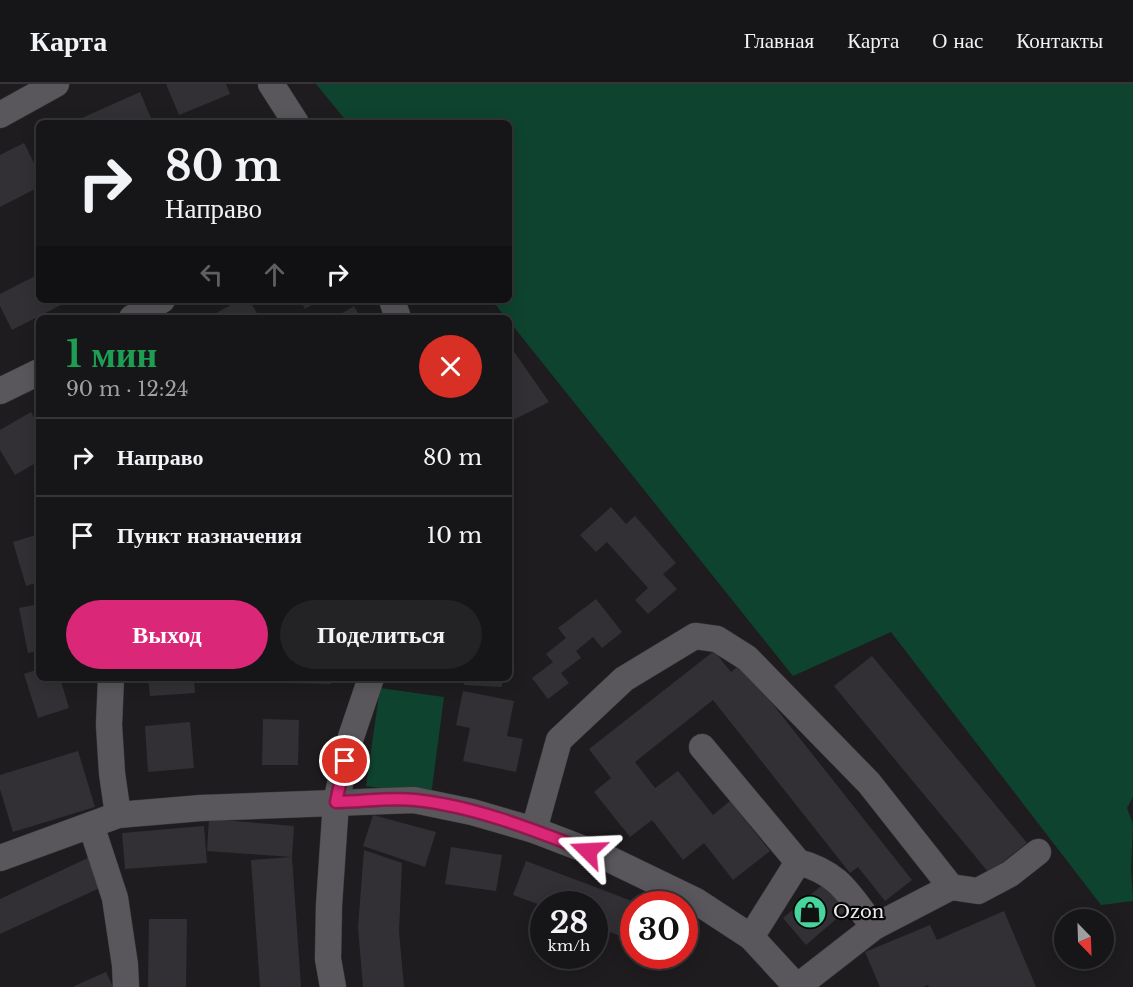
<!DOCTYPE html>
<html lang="ru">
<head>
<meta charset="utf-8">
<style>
	:root { --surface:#161517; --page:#232224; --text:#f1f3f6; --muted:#9e9fa1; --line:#353436; --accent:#db2777 }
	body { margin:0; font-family:"Libre Baskerville",serif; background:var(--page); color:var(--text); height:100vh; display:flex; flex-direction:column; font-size:22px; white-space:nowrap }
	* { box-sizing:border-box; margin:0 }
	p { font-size:20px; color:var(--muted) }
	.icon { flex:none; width:33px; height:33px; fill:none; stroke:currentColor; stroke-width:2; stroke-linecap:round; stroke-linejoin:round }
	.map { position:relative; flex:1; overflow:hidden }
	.details { position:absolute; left:36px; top:231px; width:476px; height:366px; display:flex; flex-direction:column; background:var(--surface); border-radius:9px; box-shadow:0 3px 15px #0003,0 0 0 2px var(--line) }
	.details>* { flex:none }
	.hud { position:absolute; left:36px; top:36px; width:476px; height:183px; border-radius:9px; box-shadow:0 3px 15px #0003,0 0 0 2px var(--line); background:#161517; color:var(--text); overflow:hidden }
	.needle { width:39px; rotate:157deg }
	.tools { position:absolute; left:1054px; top:825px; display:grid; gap:12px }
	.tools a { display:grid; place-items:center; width:60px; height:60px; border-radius:50%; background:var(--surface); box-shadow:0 3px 15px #0003,0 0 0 2px var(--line); font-size:30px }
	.speed { position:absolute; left:530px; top:807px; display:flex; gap:12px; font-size:30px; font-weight:700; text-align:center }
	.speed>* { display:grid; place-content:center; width:78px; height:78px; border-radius:50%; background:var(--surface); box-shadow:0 3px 15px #0003,0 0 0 2px var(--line); line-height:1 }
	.speed small { font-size:15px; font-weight:400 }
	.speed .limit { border:9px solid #d22; background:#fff; color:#111 }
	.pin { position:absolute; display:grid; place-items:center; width:51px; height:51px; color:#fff; margin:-26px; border:3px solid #fff; border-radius:50%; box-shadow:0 2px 6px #0007 }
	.me { position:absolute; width:66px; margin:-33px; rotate:291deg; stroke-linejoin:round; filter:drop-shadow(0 0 4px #0008) }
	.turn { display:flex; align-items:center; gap:21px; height:126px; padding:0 30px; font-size:27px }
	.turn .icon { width:78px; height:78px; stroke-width:2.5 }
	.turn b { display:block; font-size:42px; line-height:51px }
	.lanes { display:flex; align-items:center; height:57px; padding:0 30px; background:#0003; justify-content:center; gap:30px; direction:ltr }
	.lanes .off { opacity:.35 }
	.round { display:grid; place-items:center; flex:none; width:63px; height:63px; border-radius:32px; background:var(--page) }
	.overview { display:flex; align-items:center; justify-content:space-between; height:102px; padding:0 30px }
	h1 { font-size:36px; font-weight:700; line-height:45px; color:#1e9e55 }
	.primary-button { display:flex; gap:12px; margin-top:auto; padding:12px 30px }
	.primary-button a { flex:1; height:69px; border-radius:36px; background:var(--accent); color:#fff; font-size:24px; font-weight:700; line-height:69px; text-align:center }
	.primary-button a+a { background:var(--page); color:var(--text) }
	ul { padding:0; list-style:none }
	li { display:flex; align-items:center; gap:18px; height:78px; padding:0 30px; border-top:2px solid var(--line) }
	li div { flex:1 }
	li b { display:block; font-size:22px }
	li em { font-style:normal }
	header { display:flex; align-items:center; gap:36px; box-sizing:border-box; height:84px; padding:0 30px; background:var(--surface); border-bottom:2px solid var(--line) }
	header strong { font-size:28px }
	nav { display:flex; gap:33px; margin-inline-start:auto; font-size:21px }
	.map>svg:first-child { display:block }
	.green { fill:#0e442f }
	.building { fill:#323034 }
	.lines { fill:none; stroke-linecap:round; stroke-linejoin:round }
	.minor-casing { stroke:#3a383b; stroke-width:27 }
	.minor { stroke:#59575b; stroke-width:26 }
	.route-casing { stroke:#8e194d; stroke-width:15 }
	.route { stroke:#db2777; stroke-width:10 }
	.labels { text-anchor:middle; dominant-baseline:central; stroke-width:4.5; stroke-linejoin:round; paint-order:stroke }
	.poi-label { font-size:18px; fill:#ebeaec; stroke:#070708; text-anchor:start }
</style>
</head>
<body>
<header>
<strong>Карта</strong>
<nav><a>Главная</a><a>Карта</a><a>О нас</a><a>Контакты</a></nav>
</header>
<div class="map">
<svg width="1133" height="903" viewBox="0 0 1133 903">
	<rect width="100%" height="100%" fill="#1e1c1f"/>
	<g class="green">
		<path d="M 316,0 L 1133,0 L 1133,713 L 1127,724 L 1133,740 L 1131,784 L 1133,817 L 1101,821 L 891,548 L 793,592 L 509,237 L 508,234 L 506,234 L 492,216 L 508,216 L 508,39 L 348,39 Z"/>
		<path d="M 380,604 L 444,613 L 431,711 L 366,702 Z"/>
	</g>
	<g class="building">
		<path d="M 166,0 L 226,0 L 230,10 L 179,31 Z"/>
		<path d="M 140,8 L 153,39 L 84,39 L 82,34 Z"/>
		<path d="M 24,59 L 39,89 L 39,103 L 0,123 L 0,71 Z"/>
		<path d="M 39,190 L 39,216 L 63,216 L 65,219 L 12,246 L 0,222 L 0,210 Z"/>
		<path d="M 239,216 L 249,216 L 260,234 L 208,234 Z"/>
		<path d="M 300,216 L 320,216 L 305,225 Z"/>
		<path d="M 354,222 L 361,234 L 334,234 Z"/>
		<path d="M 508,259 L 549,318 L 511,337 L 508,332 Z"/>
		<path d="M 31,328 L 39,343 L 39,377 L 15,391 L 0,366 L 0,346 Z"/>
		<path d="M 611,423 L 626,440 L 635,432 L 676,479 L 663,490 L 677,505 L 648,530 L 635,516 L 648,504 L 607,458 L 596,468 L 580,451 Z"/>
		<path d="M 39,450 L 39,498 L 26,502 L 13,458 Z"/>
		<path d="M 596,515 L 622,548 L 602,564 L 593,553 L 576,567 L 581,574 L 561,589 L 569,599 L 548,615 L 532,594 L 553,578 L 546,570 L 566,554 L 558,544 Z"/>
		<path d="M 39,520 L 39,567 L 28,569 L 19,524 Z"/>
		<path d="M 714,567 L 731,588 L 741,580 L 912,796 L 885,817 L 858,783 L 850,789 L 713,616 L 635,678 L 655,704 L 678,687 L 713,731 L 730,717 L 770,767 L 733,796 L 704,759 L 683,776 L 652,736 L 630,753 L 594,708 L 611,694 L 589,665 Z"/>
		<path d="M 872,572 L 1027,759 L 989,789 L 834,602 Z"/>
		<path d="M 39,585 L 39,594 L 60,594 L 69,624 L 38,634 L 24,590 Z"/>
		<path d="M 148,594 L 194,594 L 195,609 L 150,612 Z"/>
		<path d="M 285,594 L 331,594 L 331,600 L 285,599 Z"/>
		<path d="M 464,594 L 502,594 L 502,603 L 464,601 Z"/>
		<path d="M 463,607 L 514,617 L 507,652 L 523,655 L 516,688 L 463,677 L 470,644 L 456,641 Z"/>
		<path d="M 263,635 L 299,636 L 298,681 L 262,681 Z"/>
		<path d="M 190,638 L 194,684 L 148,688 L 145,642 Z"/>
		<path d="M 78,667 L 95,723 L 13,748 L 0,705 L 0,691 Z"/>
		<path d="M 373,731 L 436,748 L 425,783 L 363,762 Z"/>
		<path d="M 209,735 L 294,742 L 292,773 L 207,767 Z"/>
		<path d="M 204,742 L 207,779 L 125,785 L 122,749 Z"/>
		<path d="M 451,763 L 502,771 L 496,807 L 445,800 Z"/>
		<path d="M 364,766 L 402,779 L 399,847 L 404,903 L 363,903 L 358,843 Z"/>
		<path d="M 90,773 L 104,802 L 0,850 L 0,815 Z"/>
		<path d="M 292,773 L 301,903 L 260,903 L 251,776 Z"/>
		<path d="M 526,777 L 640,820 L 633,820 L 633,857 L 594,842 L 594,820 L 543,820 L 543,822 L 513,811 Z"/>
		<path d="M 827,797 L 849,824 L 806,861 L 783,834 Z"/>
		<path d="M 1004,827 L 1036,903 L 929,903 L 928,901 L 923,903 L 880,903 L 865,868 L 930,841 L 937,856 Z"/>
		<path d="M 149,835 L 187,835 L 186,903 L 148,903 Z"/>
		<path d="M 106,888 L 113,903 L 73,903 L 81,899 Z"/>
	</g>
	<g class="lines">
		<defs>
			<g id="minor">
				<path d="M 271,0 L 296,39"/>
				<path d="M 0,31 L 56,0"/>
				<path d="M 392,216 L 398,234"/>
				<path d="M 132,234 L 162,216"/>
				<path d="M 0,307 L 39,288"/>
				<path d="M 111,594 L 109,641 L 112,689 L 118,731"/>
				<path d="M 702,663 L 798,778 C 840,789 849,811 874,843"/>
				<path d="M 91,741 L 115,814 L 125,881 L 126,903"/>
				<path d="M 534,746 L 559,656 L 624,595 L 695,552 L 717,555 L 747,574 L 869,699 L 951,803 L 874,843 L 797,903"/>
				<path d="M 0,774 L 118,731 L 201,724 L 414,716 L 472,728 L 534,746 L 607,774 L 696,817 L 751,853 L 797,903"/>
				<path d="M 951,803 L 978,807 L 1010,790 L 1038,768"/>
				<path d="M 751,853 L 798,778"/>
				<path d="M 333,903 L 328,875 L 329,821 L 336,718 L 350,656 L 371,594"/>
			</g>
		</defs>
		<use href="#minor" class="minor-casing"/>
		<use href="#minor" class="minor"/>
	</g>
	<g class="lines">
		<defs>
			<path id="route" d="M 345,677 L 336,718 C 361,718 390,713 415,716 C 474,722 534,746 588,767"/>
		</defs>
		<use href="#route" class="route-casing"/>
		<use href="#route" class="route"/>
	</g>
	<defs>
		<symbol id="shop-disc" viewBox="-11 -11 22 22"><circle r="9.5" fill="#48d49d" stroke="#070708"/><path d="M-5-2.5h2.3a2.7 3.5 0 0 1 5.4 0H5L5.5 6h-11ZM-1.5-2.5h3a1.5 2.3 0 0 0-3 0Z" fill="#111"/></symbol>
	</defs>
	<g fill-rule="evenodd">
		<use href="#shop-disc" x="791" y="809" width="38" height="38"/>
	</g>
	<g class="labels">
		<g class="poi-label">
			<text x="833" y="828">Ozon</text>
		</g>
	</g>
</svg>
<div class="tools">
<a><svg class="needle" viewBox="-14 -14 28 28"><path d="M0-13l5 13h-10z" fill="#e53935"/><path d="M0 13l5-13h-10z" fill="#9e9fa1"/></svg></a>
</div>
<div class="speed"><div>28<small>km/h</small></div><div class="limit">30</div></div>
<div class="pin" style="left:345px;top:677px;background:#d93025"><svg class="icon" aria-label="arrive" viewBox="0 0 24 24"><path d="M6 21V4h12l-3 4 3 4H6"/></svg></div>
<svg class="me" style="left:588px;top:767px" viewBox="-20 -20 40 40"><path d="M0-17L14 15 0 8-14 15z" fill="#db2777" stroke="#fff" stroke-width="4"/></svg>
<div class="hud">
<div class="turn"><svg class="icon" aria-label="right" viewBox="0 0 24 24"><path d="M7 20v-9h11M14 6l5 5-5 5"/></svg><div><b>80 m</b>Направо</div></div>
<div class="lanes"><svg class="icon off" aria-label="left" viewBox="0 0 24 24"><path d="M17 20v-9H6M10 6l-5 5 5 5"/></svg><svg class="icon off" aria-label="ahead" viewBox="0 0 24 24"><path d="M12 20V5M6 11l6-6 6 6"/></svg><svg class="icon" aria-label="right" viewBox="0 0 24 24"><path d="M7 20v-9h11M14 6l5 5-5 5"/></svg></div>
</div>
<section class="details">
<div class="overview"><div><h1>1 мин</h1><p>90 m · 12:24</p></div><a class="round" style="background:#d93025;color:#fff"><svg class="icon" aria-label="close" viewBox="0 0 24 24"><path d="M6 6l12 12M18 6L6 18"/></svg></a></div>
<ul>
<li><svg class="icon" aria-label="right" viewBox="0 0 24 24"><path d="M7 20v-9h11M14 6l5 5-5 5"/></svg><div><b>Направо</b></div><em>80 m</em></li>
<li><svg class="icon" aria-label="arrive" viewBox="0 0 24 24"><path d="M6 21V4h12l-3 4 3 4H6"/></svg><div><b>Пункт назначения</b></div><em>10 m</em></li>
</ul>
<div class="primary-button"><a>Выход</a><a>Поделиться</a></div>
</section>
</div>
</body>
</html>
